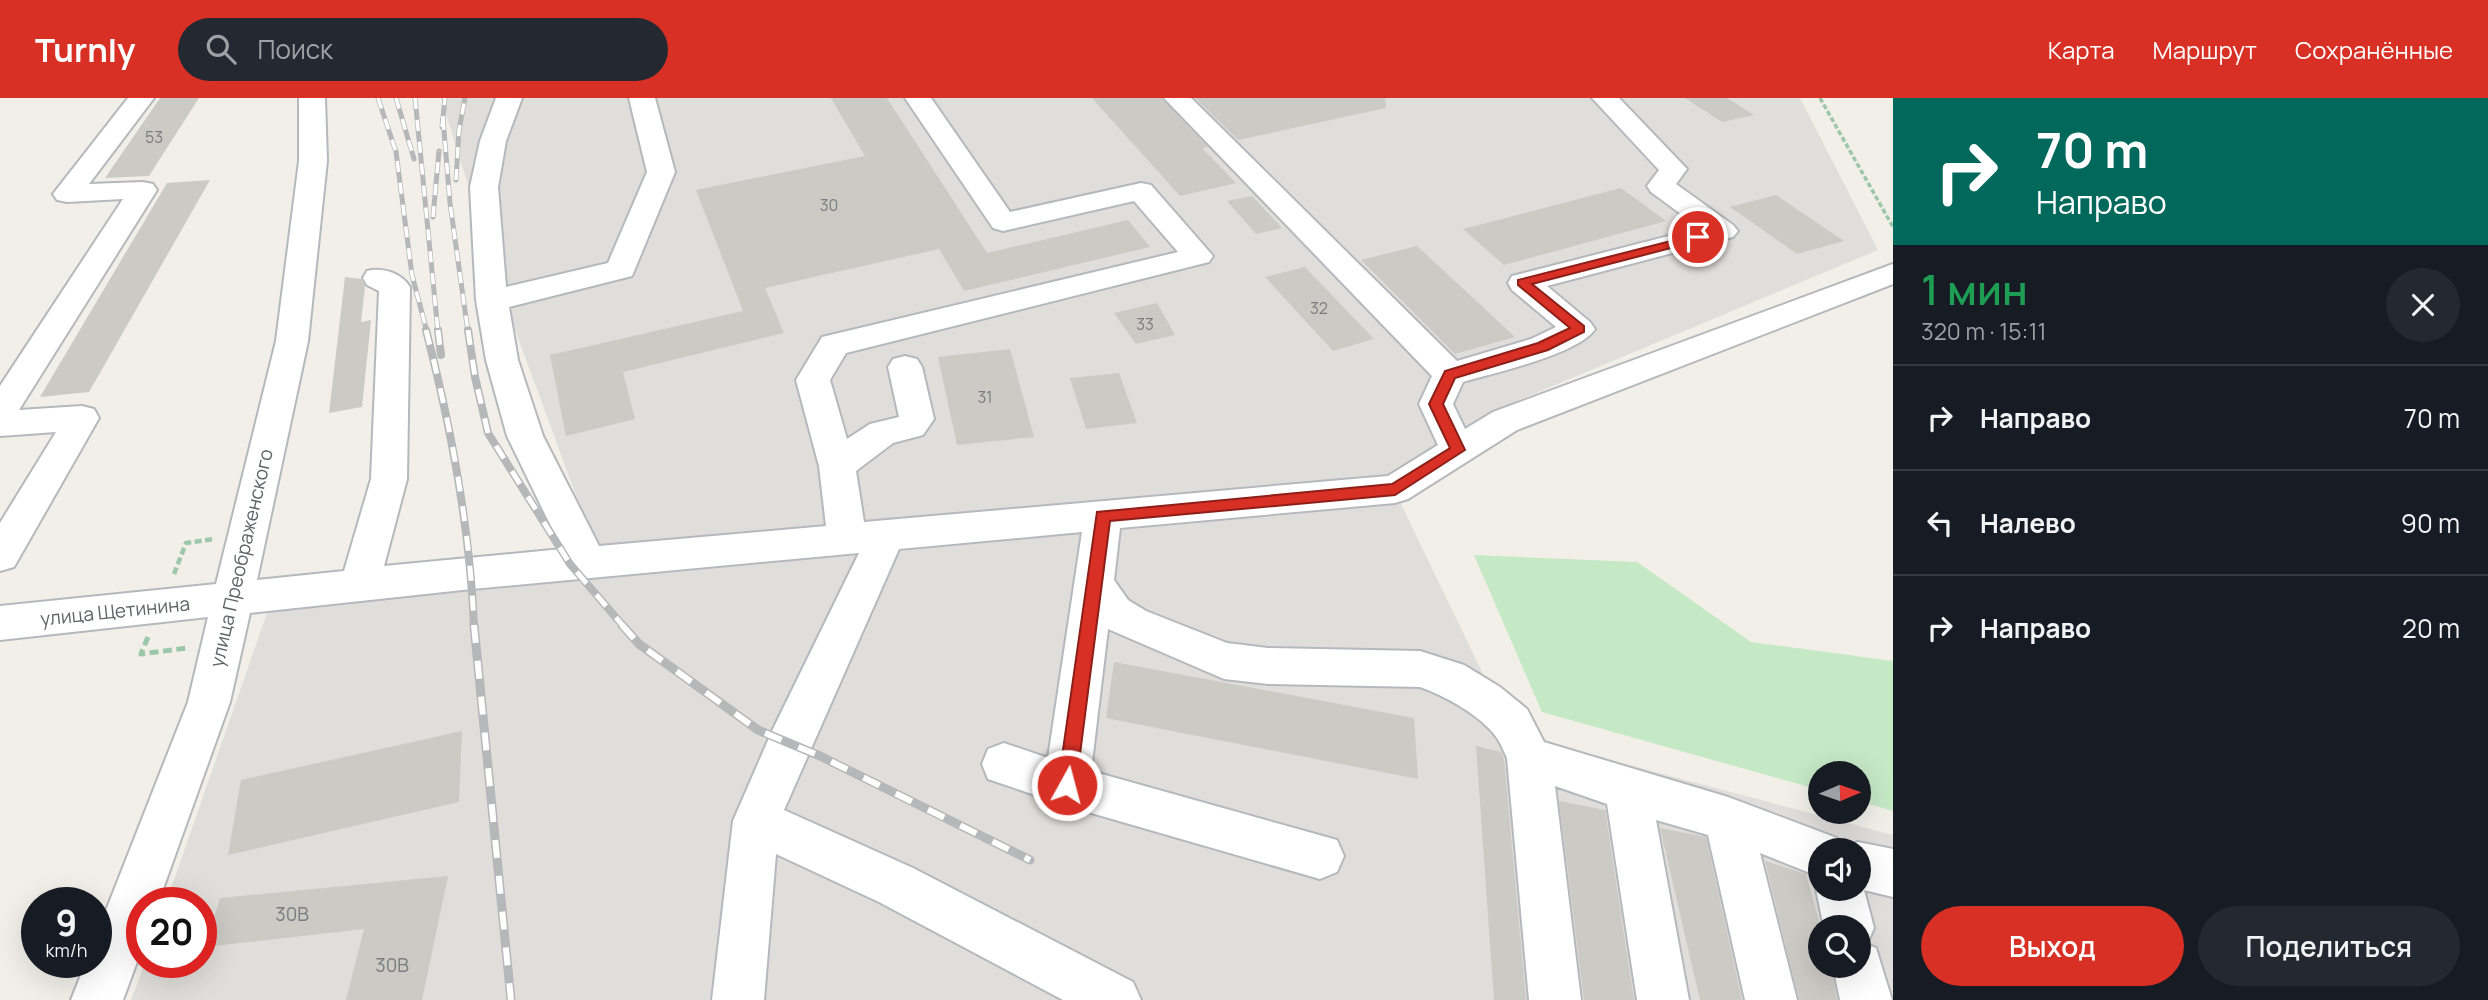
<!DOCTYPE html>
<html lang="ru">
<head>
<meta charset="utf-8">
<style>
	:root { --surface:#171b24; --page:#242831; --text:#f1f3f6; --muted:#9ea1a6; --line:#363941; --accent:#d93025 }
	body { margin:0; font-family:Manrope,sans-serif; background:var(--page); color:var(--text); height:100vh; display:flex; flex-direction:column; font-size:26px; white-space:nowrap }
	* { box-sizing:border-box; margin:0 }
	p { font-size:23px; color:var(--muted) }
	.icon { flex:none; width:38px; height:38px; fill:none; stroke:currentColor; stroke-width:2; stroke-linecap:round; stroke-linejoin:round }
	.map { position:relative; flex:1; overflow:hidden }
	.details { display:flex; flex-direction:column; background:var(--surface); width:595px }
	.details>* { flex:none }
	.guide { background:#00695c; color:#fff; overflow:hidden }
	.needle { width:46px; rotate:88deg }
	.controls { position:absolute; left:1808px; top:663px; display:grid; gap:14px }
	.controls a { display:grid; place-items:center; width:63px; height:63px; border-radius:50%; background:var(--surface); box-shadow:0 7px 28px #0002; font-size:35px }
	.speed { position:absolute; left:21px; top:789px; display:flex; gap:14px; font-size:35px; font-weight:700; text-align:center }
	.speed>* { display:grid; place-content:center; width:91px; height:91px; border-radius:50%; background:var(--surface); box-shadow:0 7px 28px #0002; line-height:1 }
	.speed small { font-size:18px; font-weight:400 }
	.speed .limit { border:10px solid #d22; background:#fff; color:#111 }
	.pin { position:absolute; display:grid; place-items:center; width:60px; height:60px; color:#fff; margin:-30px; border:4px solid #fff; border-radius:50%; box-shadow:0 2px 7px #0007 }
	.me { position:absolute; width:77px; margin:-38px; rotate:7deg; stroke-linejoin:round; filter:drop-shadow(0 0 5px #0008) }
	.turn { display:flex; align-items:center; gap:24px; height:147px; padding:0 28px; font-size:32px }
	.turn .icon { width:91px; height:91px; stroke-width:2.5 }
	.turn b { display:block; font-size:49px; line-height:60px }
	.round { display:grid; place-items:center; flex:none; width:74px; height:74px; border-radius:37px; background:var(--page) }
	.headline { display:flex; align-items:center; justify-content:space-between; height:119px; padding:0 28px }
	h1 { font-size:42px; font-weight:600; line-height:52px; color:#1e9e55 }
	.button { display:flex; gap:14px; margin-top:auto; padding:14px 28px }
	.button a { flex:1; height:80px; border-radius:42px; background:var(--accent); color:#fff; font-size:28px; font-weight:600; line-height:80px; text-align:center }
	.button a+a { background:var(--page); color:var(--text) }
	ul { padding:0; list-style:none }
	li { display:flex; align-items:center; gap:21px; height:105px; padding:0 28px; border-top:2px solid var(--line) }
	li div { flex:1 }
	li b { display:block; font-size:26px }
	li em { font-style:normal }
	header { display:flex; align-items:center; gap:42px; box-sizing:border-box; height:98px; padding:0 35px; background:var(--accent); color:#fff }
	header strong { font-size:33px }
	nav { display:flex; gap:38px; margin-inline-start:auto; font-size:24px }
	.search { width:490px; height:63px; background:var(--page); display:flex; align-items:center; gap:18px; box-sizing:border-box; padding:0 24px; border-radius:38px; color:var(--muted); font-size:26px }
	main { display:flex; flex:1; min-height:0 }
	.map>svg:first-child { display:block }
	.industrial { fill:#e0deda; fill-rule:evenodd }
	.green { fill:#c5e8c5 }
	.building { fill:#cccac5 }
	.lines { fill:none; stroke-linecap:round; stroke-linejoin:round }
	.minor-casing { stroke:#b5b8bc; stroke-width:4 }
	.path-far2 { stroke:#9cc7a9; stroke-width:3.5; stroke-dasharray:5 2.5; stroke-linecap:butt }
	.path-far1 { stroke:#9cc7a9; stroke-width:4.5; stroke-dasharray:7 3.5; stroke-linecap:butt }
	.path { stroke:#9cc7a9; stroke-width:5; stroke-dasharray:9 4.5; stroke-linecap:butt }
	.minor { fill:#fff; fill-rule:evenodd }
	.rail-far2-casing { stroke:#b6b7b8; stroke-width:5 }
	.rail-far1-casing { stroke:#b6b7b8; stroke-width:8 }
	.rail-casing { stroke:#b6b7b8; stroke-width:9 }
	.rail-far2 { stroke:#fff; stroke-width:3.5; stroke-dasharray:11; stroke-linecap:butt }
	.rail-far1 { stroke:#fff; stroke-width:5; stroke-dasharray:15; stroke-linecap:butt }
	.rail { stroke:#fff; stroke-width:6; stroke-dasharray:18; stroke-linecap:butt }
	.route { fill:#d93025; stroke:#8d1f18; stroke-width:2 }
	.labels { text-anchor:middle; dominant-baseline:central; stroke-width:5; stroke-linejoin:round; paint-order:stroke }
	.number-label { font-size:16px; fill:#7a7d7f }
	.street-label { font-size:19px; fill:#5f6368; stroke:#fff }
	.near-number-label { font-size:19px; fill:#7a7d7f }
</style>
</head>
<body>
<header>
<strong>Turnly</strong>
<div class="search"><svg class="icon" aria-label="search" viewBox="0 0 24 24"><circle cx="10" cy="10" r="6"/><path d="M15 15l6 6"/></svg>Поиск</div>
<nav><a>Карта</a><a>Маршрут</a><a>Сохранённые</a></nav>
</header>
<main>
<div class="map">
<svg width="1893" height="902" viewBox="0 0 1893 902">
	<rect width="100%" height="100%" fill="#f1efe8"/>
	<g class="industrial">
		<path d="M 441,0 L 1800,0 L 1878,152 L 1493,313 L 1385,379 L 595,449 L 503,199 Z"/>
		<path d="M 1401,406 L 1512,636 L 1893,737 L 1893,902 L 131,902 L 145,865 L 201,864 L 201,805 L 166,805 L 268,512 ZM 1820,752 L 1858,752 L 1858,791 L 1820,791 ZM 1820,830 L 1858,830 L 1858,868 L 1820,868 Z"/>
	</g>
	<path class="green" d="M 1474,457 L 1637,464 L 1751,544 L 1893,563 L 1893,713 L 1859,703 L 1858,676 L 1820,676 L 1820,692 L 1542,614 Z"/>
	<g class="building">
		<path d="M 160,0 L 199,0 L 149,78 L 105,80 Z"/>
		<path d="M 831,0 L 887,0 L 987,155 L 1128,122 L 1150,149 L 964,193 L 939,151 L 765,190 L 784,235 L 623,274 L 635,321 L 566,338 L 550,257 L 743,213 L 696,92 L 865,58 Z"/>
		<path d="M 1092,0 L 1161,0 L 1208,49 L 1202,50 L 1236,85 L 1180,98 Z"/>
		<path d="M 1195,0 L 1385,0 L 1386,10 L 1238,42 Z"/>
		<path d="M 1685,0 L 1727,0 L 1754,17 L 1722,24 Z"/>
		<path d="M 210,82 L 89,294 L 40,299 L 167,85 Z"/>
		<path d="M 1621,90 L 1666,123 L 1504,167 L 1463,131 Z"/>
		<path d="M 1776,97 L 1844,143 L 1797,156 L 1730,109 Z"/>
		<path d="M 1252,98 L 1282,130 L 1256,136 L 1227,103 Z"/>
		<path d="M 1417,148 L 1515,239 L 1455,256 L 1361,162 Z"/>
		<path d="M 1305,169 L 1374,241 L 1333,253 L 1265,179 Z"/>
		<path d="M 345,179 L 361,181 L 365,188 L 361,224 L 371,222 L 362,309 L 329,315 Z"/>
		<path d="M 1157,205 L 1175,237 L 1136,246 L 1114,215 Z"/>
		<path d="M 1010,251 L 1034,339 L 957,347 L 938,259 Z"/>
		<path d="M 1119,275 L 1137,325 L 1086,331 L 1070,280 Z"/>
		<path d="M 1114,564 L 1414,620 L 1418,681 L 1106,620 Z"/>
		<path d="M 462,633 L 459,704 L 228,757 L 241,682 Z"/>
		<path d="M 1476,648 L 1501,654 L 1504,661 L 1526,902 L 1494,902 Z"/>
		<path d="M 1559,703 L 1605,712 L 1634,902 L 1584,902 Z"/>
		<path d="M 1660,730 L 1706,739 L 1742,902 L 1700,902 Z"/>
		<path d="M 1765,763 L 1806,776 L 1821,830 L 1820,868 L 1831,868 L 1837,902 L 1799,902 Z"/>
		<path d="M 448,778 L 422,902 L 346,902 L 364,831 L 205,849 L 220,800 Z"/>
	</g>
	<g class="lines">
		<defs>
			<g id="minor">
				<path d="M 128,0 L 154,0 L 89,86 L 143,84 L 153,86 L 157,92 L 19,312 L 82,308 L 94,311 L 99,320 L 14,469 L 0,473 L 0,425 L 56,334 L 0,338 L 0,288 L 123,101 L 67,104 L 57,102 L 53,96 Z"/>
				<path d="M 299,0 L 325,0 L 327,63 L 308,243 L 257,482 L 344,473 L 371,381 L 379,193 L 367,187 L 363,180 L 367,173 C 383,169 401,175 410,189 L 407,381 L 384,468 L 562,451 L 507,338 L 486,262 L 476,202 L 470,89 L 480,43 L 496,0 L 522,0 L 506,43 L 498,89 L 506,189 L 608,165 L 647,74 L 629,0 L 655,0 L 675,74 L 632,178 L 509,209 L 518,262 L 543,338 L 599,448 L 826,428 L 819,368 L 796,282 L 822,239 L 1178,154 L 1134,103 L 1003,133 L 993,130 L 905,0 L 931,0 L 1010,114 L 1141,85 L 1151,87 L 1213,158 L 1209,164 L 846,255 L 830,282 L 847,341 L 870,326 L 899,319 L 888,269 L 893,261 L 905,258 L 917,261 L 922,269 L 934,321 L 923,337 L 893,345 L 856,373 L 864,424 L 1388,378 L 1438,347 L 1419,306 L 1432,278 L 1164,0 L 1191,0 L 1457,263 L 1531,241 L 1556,229 L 1512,192 L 1508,185 L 1512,178 L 1700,130 L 1651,94 L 1647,88 L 1659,72 L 1592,0 L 1619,0 L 1687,71 L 1676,86 L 1733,127 L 1738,133 L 1733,139 L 1547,188 L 1590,224 L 1595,231 C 1579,256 1494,275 1463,284 L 1453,306 L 1465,331 L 1493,314 L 1893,166 L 1893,186 L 1517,332 L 1408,401 L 1395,405 L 1120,430 L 1114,482 L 1128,502 L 1146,513 L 1227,545 L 1268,550 L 1420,553 L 1464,567 L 1500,589 L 1527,611 L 1544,644 L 1728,699 L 1837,740 L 1841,750 L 1858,744 L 1893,751 L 1893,799 L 1864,792 L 1874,830 L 1867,846 L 1876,850 L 1892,902 L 1840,902 L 1833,868 L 1858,868 L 1858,830 L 1824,830 L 1816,791 L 1820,781 L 1820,791 L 1858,791 L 1858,752 L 1820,752 L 1820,779 L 1760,755 L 1797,902 L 1745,902 L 1708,737 L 1656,722 L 1689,902 L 1637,902 L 1607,706 L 1555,688 L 1581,902 L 1529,902 L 1507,660 C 1504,654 1501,646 1497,640 C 1483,619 1444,597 1420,589 L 1268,586 L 1224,581 L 1108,531 L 1091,673 L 1337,742 L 1344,758 L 1337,774 L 1320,781 L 1067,708 L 988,681 L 982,666 L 988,651 L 1004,645 L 1048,660 L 1082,434 L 899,451 L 784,712 L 913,770 L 1133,884 L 1141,902 L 1063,902 L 879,804 L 776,756 L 764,902 L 712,902 L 733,723 L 773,631 L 859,455 L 472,491 L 250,515 L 230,604 L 158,805 L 142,805 L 142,850 L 123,902 L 71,902 L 86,864 L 96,864 L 96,838 L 188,604 L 208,519 L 0,542 L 0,508 L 216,486 L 276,243 L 299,63 Z"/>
			</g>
		</defs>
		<use href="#minor" class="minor-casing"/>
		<path class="path-far2" d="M 1820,0 L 1893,129"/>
		<path class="path-far1" d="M 174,476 L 186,445 L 214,441"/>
		<path class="path" d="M 148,539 L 141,556 L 187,550"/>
		<use href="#minor" class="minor"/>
		<defs>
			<g id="rail-far2">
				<path d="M 378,0 L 396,54 L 412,177 L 427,234"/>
				<path d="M 396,0 L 414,61"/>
				<path d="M 415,0 L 438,234"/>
				<path d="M 443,21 L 450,105 L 468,234"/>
				<path d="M 442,29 L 445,0"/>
				<path d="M 456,82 L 459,32 L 465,0"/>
				<path d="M 433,119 L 439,53"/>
			</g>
			<g id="rail-far1">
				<path d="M 426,232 C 451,329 470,428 474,529"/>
				<path d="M 438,232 L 441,257"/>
				<path d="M 468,232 L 475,279 L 488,335 L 570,466 L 624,529"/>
			</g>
			<g id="rail">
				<path d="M 474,527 L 511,902"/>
				<path d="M 622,527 L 639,546 L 758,632 L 820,658 L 1030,762"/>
			</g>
		</defs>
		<use href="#rail-far2" class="rail-far2-casing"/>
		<use href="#rail-far1" class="rail-far1-casing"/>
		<use href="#rail" class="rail-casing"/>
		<use href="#rail-far2" class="rail-far2"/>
		<use href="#rail-far1" class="rail-far1"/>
		<use href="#rail" class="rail"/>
	</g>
	<path class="route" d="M 1698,136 L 1704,139 L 1702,142 L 1532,186 L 1584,228 L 1584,234 L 1548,252 L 1455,280 L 1443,306 L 1465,352 L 1395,397 L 1110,423 L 1076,687 L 1074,693 L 1067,696 L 1060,693 L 1058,687 L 1097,414 L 1392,386 L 1450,350 L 1429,306 L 1445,273 L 1538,245 L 1570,230 L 1518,187 L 1518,182 Z"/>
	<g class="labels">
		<g class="number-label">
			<text x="154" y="39">53</text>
			<text x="829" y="107">30</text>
			<text x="1319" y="210">32</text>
			<text x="1145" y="226">33</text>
			<text x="985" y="299">31</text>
		</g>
		<g class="street-label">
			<text transform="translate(241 460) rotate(-77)">улица Преображенского</text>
			<text transform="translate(115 513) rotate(-6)">улица Щетинина</text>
		</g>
		<g class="near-number-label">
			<text x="292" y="816">30В</text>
			<text x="392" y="867">30В</text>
		</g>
	</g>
</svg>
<div class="controls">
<a><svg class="needle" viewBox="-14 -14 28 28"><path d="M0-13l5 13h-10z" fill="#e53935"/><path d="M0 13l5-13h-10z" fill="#9ea1a6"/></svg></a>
<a><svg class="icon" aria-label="sound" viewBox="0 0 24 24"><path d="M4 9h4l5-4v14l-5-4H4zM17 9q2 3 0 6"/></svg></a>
<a><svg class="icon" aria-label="search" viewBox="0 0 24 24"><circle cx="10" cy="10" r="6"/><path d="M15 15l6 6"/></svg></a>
</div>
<div class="speed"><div>9<small>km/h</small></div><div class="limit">20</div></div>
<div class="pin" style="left:1698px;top:139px;background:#d93025"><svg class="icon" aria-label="arrive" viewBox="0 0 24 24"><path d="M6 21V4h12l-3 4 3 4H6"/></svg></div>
<svg class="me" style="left:1067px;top:687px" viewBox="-20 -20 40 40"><circle r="17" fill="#d93025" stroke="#fff" stroke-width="3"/><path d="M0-11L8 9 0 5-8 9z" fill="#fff"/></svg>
</div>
<section class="details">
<div class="guide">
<div class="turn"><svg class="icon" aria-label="right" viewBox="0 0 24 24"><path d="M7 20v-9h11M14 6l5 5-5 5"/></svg><div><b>70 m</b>Направо</div></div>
</div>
<div class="headline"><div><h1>1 мин</h1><p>320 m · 15:11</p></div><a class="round"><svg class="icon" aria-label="close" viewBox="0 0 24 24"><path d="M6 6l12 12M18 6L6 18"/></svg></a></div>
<ul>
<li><svg class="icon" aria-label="right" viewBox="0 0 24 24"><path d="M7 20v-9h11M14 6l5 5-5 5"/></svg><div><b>Направо</b></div><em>70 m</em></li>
<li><svg class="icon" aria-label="left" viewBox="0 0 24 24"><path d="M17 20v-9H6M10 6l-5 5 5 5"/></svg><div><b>Налево</b></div><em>90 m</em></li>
<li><svg class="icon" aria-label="right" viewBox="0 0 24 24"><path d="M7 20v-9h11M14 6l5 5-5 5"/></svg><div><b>Направо</b></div><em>20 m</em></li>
</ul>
<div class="button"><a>Выход</a><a>Поделиться</a></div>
</section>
</main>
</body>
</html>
